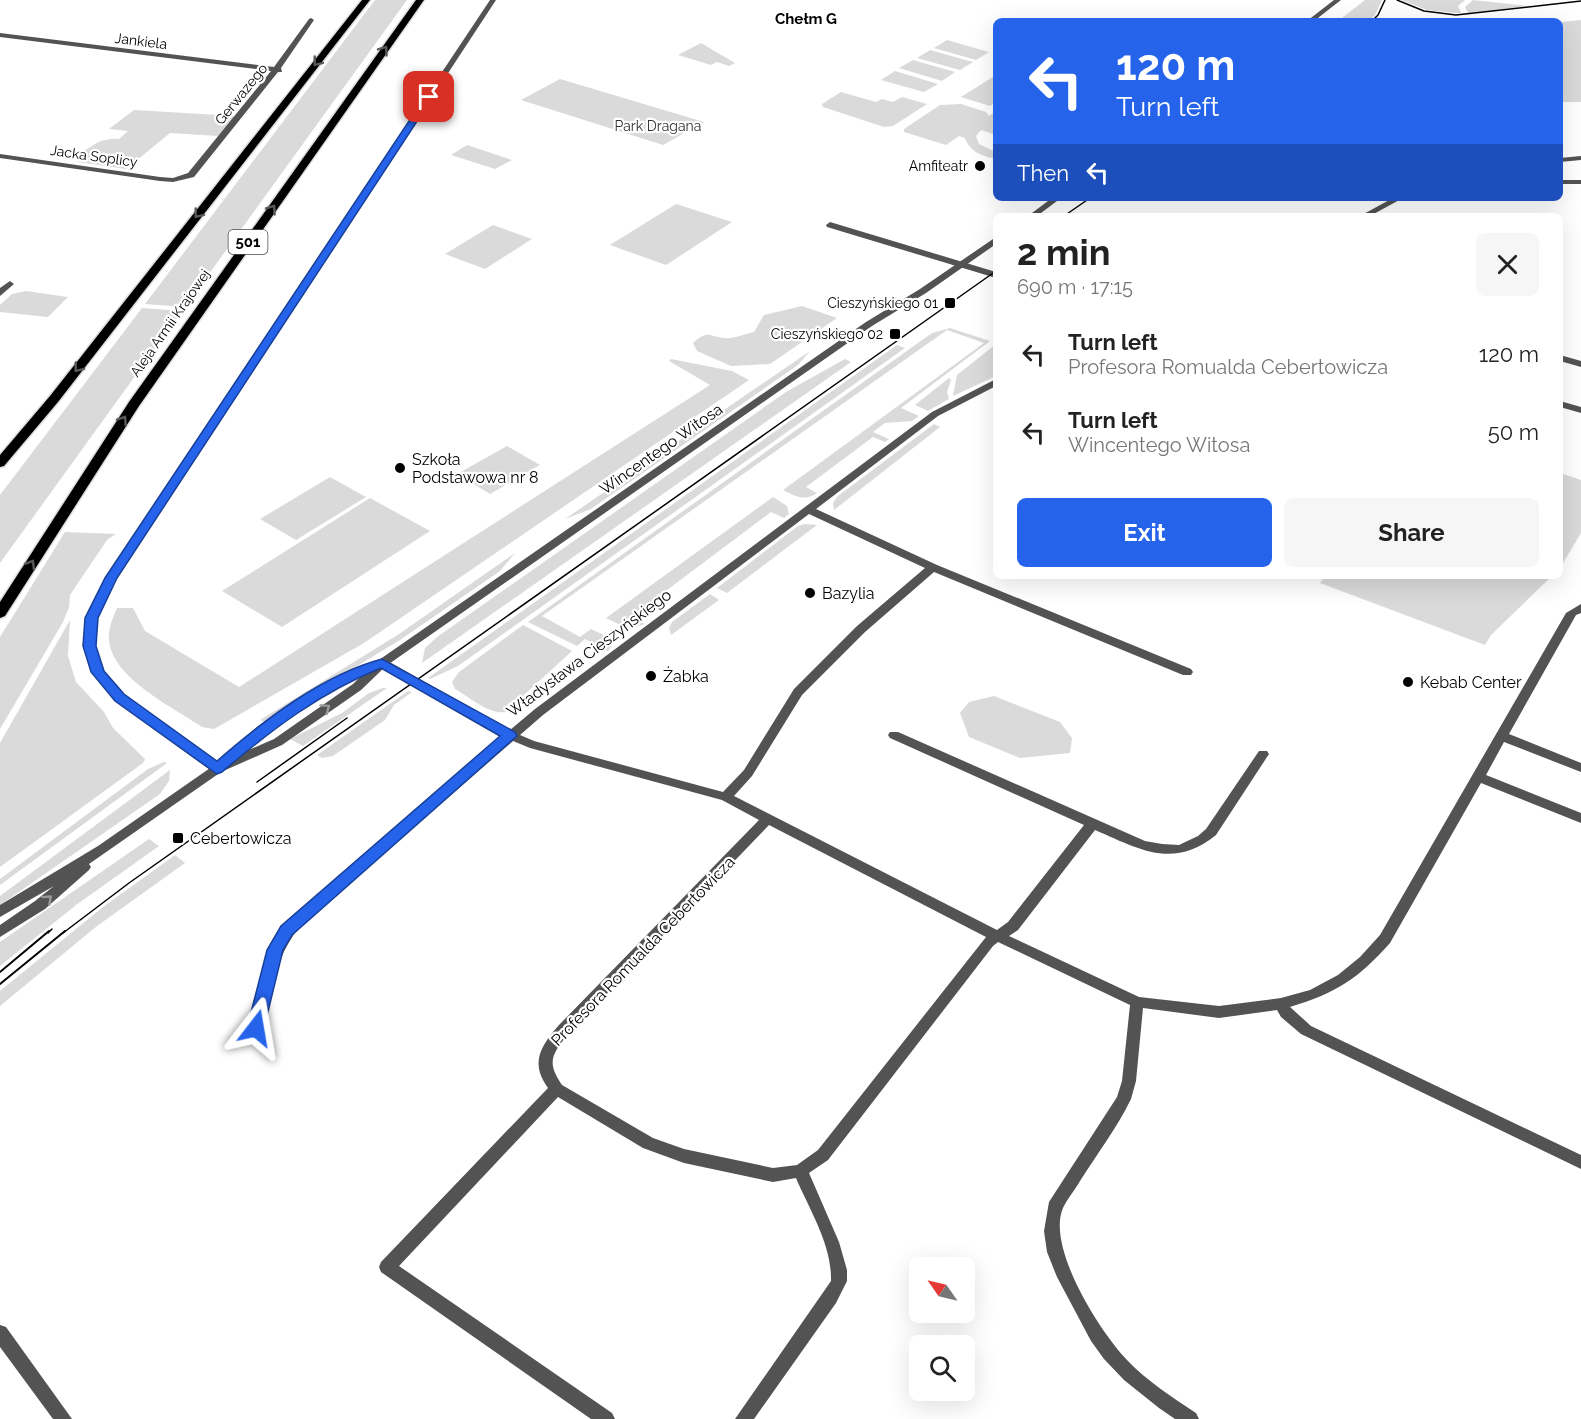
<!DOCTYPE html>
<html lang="en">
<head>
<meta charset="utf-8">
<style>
	:root { --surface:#fff; --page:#f6f6f6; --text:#222; --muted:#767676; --accent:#2563eb }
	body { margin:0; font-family:Raleway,sans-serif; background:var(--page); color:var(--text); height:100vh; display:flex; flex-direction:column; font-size:22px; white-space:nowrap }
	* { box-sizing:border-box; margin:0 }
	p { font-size:20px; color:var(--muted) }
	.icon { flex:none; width:33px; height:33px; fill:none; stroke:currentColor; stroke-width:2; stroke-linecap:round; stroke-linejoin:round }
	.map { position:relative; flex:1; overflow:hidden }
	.details { position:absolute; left:993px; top:213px; width:570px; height:366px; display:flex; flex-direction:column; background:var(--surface); border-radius:9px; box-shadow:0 6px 24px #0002 }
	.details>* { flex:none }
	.banner { position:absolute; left:993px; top:18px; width:570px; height:183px; border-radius:9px; box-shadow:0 6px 24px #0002; background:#2563eb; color:#fff; overflow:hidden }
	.needle { width:39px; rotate:304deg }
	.controls { position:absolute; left:909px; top:1257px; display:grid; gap:12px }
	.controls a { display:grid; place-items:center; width:66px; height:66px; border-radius:9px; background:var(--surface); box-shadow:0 6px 24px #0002; font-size:30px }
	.pin { position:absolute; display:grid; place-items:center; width:51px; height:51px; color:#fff; margin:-26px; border-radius:12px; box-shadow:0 3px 9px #0006 }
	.me { position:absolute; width:66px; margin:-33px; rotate:14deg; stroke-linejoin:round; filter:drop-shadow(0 0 4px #0008) }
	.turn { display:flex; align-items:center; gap:21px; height:126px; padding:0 24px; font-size:27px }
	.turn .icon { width:78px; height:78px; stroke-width:2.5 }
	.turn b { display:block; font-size:42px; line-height:51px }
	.then { display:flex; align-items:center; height:57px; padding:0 24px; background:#0003; gap:12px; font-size:22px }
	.round { display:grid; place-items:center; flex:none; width:63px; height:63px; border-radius:9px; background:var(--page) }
	.summary { display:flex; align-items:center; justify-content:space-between; height:102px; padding:0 24px }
	h1 { font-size:36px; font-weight:700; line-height:45px }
	.primary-button { display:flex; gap:12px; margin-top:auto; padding:12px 24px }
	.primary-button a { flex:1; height:69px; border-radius:9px; background:var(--accent); color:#fff; font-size:24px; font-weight:700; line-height:69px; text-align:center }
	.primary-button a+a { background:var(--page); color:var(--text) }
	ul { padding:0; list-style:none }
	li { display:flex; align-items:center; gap:18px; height:78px; padding:0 24px }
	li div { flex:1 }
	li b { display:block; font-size:22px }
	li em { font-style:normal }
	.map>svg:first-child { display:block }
	.green { fill:#dadada }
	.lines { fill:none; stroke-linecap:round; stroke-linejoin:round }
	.primary-casing { stroke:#dbdbdb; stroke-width:3 }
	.minor { fill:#535353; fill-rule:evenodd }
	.tertiary { fill:#535353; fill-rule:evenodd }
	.primary { fill:#000; fill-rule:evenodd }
	.tram-far1 { stroke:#000; stroke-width:1.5 }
	.tram { stroke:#000; stroke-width:2 }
	.oneway { stroke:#595959 }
	.oneway2 { stroke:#989898 }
	.route { fill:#2563eb; stroke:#184099; stroke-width:1.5 }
	.poi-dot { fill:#000; stroke:#fff; stroke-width:2 }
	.labels { text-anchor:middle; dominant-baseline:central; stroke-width:4.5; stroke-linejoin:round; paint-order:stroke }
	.far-street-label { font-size:14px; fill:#000; stroke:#fff }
	.far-park-label { font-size:14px; fill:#313131; stroke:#fff }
	.far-poi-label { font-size:14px; fill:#000; stroke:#fff; text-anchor:end }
	.far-neighbourhood-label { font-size:15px; font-weight:bold; fill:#000; stroke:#fff }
	.shield { fill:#fff; stroke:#4c4c4c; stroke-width:1.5 }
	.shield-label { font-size:15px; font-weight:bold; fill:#000 }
	.street-label { font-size:16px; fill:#000; stroke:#fff }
	.poi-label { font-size:16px; fill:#000; stroke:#fff; text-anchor:start }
</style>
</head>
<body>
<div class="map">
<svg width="1581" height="1419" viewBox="0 0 1581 1419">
	<rect width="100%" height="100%" fill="#fff"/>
	<g class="green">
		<path d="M 375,0 L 407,0 L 185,307 L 145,304 Z"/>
		<path d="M 1365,0 L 1382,0 L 1375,15 L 1369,21 L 1338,21 Z"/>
		<path d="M 1401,0 L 1465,0 L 1458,6 L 1461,13 L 1456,13 L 1427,10 Z"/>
		<path d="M 1473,0 L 1528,6 L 1468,13 L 1465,7 Z"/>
		<path d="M 1581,20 L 1581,102 L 1560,102 L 1560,22 Z"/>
		<path d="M 947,40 L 989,52 L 976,60 L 934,48 Z"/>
		<path d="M 701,43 L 735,63 L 729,66 L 717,62 L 711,65 L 678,55 Z"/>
		<path d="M 930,50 L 973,62 L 960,70 L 917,58 Z"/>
		<path d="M 913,60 L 955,72 L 942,81 L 899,68 Z"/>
		<path d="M 895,71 L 938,84 L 924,92 L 881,80 Z"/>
		<path d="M 996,75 L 996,102 L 990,106 L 961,97 Z"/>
		<path d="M 560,79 L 704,122 L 663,145 L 521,100 Z"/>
		<path d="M 841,92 L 876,102 L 882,99 L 893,102 L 902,97 L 927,104 L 893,126 L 884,127 L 823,107 L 822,104 Z"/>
		<path d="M 961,104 L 986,112 L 989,116 L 996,111 L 996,135 L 981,130 L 976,136 L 979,144 L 996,152 L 996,159 C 982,156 970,152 965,138 L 959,136 L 946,145 L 904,132 L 904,129 L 940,105 Z"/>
		<path d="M 134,110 L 235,116 L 218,136 L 170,133 L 126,169 L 78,162 L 76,157 C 91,147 100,137 119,139 L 128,131 L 109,129 Z"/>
		<path d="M 467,145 L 512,160 L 495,169 L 451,155 Z"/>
		<path d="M 676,204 L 732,222 L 666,265 L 610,245 Z"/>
		<path d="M 493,225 L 532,239 L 485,269 L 445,254 Z"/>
		<path d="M 26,291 L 68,297 L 48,317 L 0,312 L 0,305 L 12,294 Z"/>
		<path d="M 802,306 L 837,318 L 770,364 L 731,366 L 697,351 L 693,343 C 708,330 707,336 724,338 C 733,339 745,334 754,332 L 764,315 Z"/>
		<path d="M 142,308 L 182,311 L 0,563 L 0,495 Z"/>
		<path d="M 950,328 L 990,341 L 901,408 L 919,416 L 912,421 L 885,423 L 873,432 L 889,439 L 885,442 L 873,437 L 806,487 L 817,493 C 805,502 795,496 783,490 L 984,343 L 947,330 L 542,616 L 580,637 L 591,629 L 612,639 L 614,643 L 608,651 L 585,639 L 577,646 L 528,622 L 932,333 Z"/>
		<path d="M 996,344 L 996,376 L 953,396 L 957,375 Z"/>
		<path d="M 897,345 L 905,348 L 458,666 L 430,679 L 428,678 Z"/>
		<path d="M 810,351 L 798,365 L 591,509 L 565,519 Z"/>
		<path d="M 671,359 L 732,371 L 749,380 L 364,643 L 214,729 L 202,727 C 173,707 111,678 109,639 C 108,628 113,618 117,608 L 133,608 L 145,631 L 239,687 L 710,385 L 669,361 Z"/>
		<path d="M 845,359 L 851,362 L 422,663 L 425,648 L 437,637 L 786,392 Z"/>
		<path d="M 949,378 L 951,380 L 947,392 L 949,399 L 928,411 L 915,405 Z"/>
		<path d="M 934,424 L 940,427 L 834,510 L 833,503 L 838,496 Z"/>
		<path d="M 507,446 L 540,465 L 490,494 L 457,474 Z"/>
		<path d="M 1560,473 L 1581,480 L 1581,533 L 1560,568 Z"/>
		<path d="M 330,477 L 366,497 L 296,540 L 260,519 Z"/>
		<path d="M 773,497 L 787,506 L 789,514 L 784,518 L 771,512 L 631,617 L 645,624 L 629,629 L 606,618 Z"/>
		<path d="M 370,498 L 430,531 L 282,627 L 222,591 Z"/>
		<path d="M 805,524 L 817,525 L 727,593 L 717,588 L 798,526 Z"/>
		<path d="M 65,532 L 116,534 L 107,540 L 70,595 L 69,607 L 63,622 L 0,729 L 0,637 Z"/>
		<path d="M 515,553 L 500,571 L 400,640 L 265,722 L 260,720 L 399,634 Z"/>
		<path d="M 1325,576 L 1552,576 L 1491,635 L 1485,645 L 1320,583 Z"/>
		<path d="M 710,594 L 719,600 L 671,635 L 669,628 L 672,622 Z"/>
		<path d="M 70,620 L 68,656 L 76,682 L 104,712 L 113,728 L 145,759 L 143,763 L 0,867 L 0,743 Z"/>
		<path d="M 523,625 L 572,651 L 513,705 L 517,707 C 497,723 473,699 455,689 L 452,682 L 459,672 Z"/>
		<path d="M 383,688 L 387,688 L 303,746 L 290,739 L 342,713 L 369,693 Z"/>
		<path d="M 408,691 L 412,692 L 394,705 L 385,720 L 333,756 L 322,758 L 317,755 Z"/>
		<path d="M 994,696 L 1060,722 L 1072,738 L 1070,753 L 1020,758 L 969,737 L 960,713 L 969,702 Z"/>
		<path d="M 164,762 L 167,763 L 0,885 L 0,879 L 148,769 Z"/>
		<path d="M 170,770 L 169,781 L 160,794 L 0,905 L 0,896 Z"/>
		<path d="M 149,839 L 159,846 L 76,905 L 0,966 L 0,942 Z"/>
		<path d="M 175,855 L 185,863 L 97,926 L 0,1006 L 0,991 L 103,907 Z"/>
	</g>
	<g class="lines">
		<defs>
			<g id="primary">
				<path d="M 362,0 L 370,0 L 58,402 L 4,466 L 0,467 L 0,455 L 50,396 Z"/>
				<path d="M 416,0 L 424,0 L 139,406 L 5,616 L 0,618 L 0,602 L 129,402 Z"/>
			</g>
		</defs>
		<use href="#primary" class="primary-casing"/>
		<g class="minor">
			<path d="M 490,0 L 496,0 L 117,578 L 98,618 L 95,646 L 103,671 L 124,695 L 223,769 L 217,773 L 213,772 L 116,701 L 92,672 L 83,646 L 86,618 L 105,578 Z"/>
			<path d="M 311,18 L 314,20 L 281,68 L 282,72 L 278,72 L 194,177 L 173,182 L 160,181 L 0,158 L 0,154 L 160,177 L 173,178 L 188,173 L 271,71 L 0,37 L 0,33 L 274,67 L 309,19 Z"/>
			<path d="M 1581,156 L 1581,160 L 1560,162 L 1560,158 Z"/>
			<rect x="1560" y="180" width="21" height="4"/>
			<path d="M 1393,198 L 1403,198 L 1370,216 L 1360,216 Z"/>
			<path d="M 830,222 L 996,272 L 996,278 L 827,227 L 826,225 Z"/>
			<path d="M 10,281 L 14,284 L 0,296 L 0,288 Z"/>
			<path d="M 1560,355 L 1581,361 L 1581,367 L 1560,361 Z"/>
			<path d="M 996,379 L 996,386 L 938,416 L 816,509 L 937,565 L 1191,669 L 1193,672 L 1191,675 L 1183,675 L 934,572 L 865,632 L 802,695 L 752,776 L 734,796 L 997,930 L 1008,922 L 1084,825 L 890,738 L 888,735 L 890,732 L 898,732 L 1145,841 L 1162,844 L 1179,845 L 1198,836 L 1206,829 L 1259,751 L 1267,751 L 1269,754 L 1267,757 L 1216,835 C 1173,870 1139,849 1095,830 L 1018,930 L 1009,936 L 1139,997 L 1219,1006 L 1281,998 L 1310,990 L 1338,975 L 1360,957 L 1380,935 L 1566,613 L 1581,604 L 1581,613 L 1576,615 L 1509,734 L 1581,763 L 1581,772 L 1504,742 L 1486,775 L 1581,813 L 1581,823 L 1481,783 L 1390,943 C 1358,979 1336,993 1290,1007 L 1311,1026 L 1581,1155 L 1581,1169 L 1301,1034 L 1281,1017 L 1277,1010 L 1219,1018 L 1143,1008 L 1136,1081 L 1131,1099 C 1117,1128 1097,1154 1080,1181 C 1075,1190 1067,1199 1063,1208 C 1046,1247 1100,1332 1127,1360 C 1147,1381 1172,1397 1196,1413 L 1199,1419 L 1175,1419 L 1159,1408 L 1124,1380 L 1104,1359 L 1091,1341 L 1057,1277 L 1047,1252 L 1044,1231 L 1049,1202 L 1117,1097 L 1122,1081 L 1130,1005 L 998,942 L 993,946 L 828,1160 L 809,1173 L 839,1242 L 847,1270 L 847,1281 L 836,1303 L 754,1419 L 735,1419 L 831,1281 C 832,1245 810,1211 796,1178 L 773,1182 L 684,1163 L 643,1148 L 558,1097 L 399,1266 L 612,1413 L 615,1419 L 591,1419 L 381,1272 L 379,1267 L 381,1262 L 548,1088 C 530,1063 540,1047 559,1025 L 759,820 L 722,800 L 530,748 L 513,741 L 302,924 C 276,954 271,990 263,1028 L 261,1032 L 256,1034 L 251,1032 L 249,1028 C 258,987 264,948 292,916 L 503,736 L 485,728 L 376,663 L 382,659 L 386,660 L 510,730 L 535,709 L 932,412 ZM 809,514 L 925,568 L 857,626 L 794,689 L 744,770 L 723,792 L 534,741 L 520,735 L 543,715 ZM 769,825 L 986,937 L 818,1150 L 797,1165 L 773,1168 L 684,1149 L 653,1138 L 562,1085 C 546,1062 552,1054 569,1033 Z"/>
			<path d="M 1560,401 L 1581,407 L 1581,413 L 1560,407 Z"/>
			<path d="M 0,1325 L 6,1327 L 72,1419 L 53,1419 L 0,1347 Z"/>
		</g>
		<g class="tertiary">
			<path d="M 1334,0 L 1341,0 L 1314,21 L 1307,21 Z"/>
			<path d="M 1052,198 L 1061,198 L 1037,216 L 1028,216 Z"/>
			<path d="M 996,237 L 996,244 L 926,293 L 872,326 L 386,666 L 361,690 L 282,745 L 221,772 L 89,864 L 91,867 L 89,870 L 45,909 L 0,937 L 0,925 L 35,901 L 54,886 L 0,917 L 0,905 L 98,846 L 213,766 L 257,727 L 339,675 L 376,662 L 866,322 L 920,289 ZM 362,675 L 353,684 L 274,739 L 244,752 L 265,733 L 347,681 Z"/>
		</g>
		<use href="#primary" class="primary"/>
		<g class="tram-far1">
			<path d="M 1397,0 L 1424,11 L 1456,15 L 1581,1"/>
			<path d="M 1372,21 L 1378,15 L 1385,0"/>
			<path d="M 1064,216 L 1090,198"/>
			<path d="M 257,782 L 347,718"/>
			<path d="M 48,933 L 52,929"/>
			<path d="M 63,933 L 129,883 L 996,271"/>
		</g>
		<g class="tram">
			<path d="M 0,972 L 49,931"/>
			<path d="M 0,984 L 65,931"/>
		</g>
	</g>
	<defs><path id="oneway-chevron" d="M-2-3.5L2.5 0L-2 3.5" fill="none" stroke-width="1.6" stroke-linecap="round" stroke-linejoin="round" transform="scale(1.5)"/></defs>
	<g class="oneway">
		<use href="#oneway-chevron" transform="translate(384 50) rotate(-55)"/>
		<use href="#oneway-chevron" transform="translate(317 62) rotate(128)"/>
		<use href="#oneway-chevron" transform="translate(272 209) rotate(-55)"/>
		<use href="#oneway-chevron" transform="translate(198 214) rotate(128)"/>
		<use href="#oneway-chevron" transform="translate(78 368) rotate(128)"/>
		<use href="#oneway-chevron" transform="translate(123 420) rotate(-57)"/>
		<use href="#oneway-chevron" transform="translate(31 564) rotate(-58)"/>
	</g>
	<g class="oneway2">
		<use href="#oneway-chevron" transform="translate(326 708) rotate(-35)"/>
		<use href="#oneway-chevron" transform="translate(48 899) rotate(-42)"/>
	</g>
	<path class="route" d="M 429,94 L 433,97 L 117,578 L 98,618 L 96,646 L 104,671 L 124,694 L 217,761 C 263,721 322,675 382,659 L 515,732 L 517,736 L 292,935 L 283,950 L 264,1028 L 261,1033 L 256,1035 L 250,1033 L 247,1028 L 267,950 L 281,926 L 500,736 L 381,668 C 321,692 271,730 222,772 L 217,774 L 115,701 L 91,672 L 83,646 L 85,618 L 105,578 L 425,97 Z"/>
	<g class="poi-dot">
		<circle cx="980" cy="166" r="6"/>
		<rect x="944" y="297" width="12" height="12" rx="3"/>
		<rect x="889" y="328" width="12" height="12" rx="3"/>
		<circle cx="400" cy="468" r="6"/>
		<circle cx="810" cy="593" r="6"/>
		<circle cx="651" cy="676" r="6"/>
		<circle cx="1408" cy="682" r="6"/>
		<rect x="172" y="832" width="12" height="12" rx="3"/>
	</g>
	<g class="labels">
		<g class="far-street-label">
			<text transform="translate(141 41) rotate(7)">Jankiela</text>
			<text transform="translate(241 94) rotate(-51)">Gerwazego</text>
			<text transform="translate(94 156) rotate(8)">Jacka Soplicy</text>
			<text transform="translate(170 323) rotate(-55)">Aleja Armii Krajowej</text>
		</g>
		<g class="far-park-label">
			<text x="658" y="126">Park Dragana</text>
		</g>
		<g class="far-poi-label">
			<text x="968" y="166">Amfiteatr</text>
			<text x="938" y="303">Cieszyńskiego 01</text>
			<text x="883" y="334">Cieszyńskiego 02</text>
		</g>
		<g class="far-neighbourhood-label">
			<text x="806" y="19">Chełm G</text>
		</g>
		<rect class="shield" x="228.5" y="230" width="39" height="24" rx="4.5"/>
		<g class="shield-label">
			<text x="248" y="242">501</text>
		</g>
		<g class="street-label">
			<text transform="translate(661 449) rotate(-35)">Wincentego Witosa</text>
			<text transform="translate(589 653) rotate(-37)">Władysława Cieszyńskiego</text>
			<text transform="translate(643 951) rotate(-46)">Profesora Romualda Cebertowicza</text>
		</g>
		<g class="poi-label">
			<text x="412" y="459">Szkoła<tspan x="412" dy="18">Podstawowa nr 8</tspan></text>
			<text x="822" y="593">Bazylia</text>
			<text x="663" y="676">Żabka</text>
			<text x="1420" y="682">Kebab Center</text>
			<text x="190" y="838">Cebertowicza</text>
		</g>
	</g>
</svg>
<div class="controls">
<a><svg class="needle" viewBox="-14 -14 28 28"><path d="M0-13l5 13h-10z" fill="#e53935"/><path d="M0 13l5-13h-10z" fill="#767676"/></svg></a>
<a><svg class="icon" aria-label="search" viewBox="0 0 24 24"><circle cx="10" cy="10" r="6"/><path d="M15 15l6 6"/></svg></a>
</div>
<div class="pin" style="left:429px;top:97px;background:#d93025"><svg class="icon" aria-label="arrive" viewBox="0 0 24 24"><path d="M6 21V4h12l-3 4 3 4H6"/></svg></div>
<svg class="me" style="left:256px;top:1028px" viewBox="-20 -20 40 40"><path d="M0-17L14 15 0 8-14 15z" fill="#2563eb" stroke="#fff" stroke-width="4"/></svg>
<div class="banner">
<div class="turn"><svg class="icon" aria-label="left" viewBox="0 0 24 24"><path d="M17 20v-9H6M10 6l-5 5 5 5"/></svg><div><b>120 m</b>Turn left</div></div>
<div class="then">Then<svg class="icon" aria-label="left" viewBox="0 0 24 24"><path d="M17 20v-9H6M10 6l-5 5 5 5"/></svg></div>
</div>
<section class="details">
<div class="summary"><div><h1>2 min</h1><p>690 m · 17:15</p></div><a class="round"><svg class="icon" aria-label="close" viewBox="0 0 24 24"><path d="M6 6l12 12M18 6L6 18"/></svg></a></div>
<ul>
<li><svg class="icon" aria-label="left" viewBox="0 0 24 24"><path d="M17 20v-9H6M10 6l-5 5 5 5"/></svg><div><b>Turn left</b><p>Profesora Romualda Cebertowicza</p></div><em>120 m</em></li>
<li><svg class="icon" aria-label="left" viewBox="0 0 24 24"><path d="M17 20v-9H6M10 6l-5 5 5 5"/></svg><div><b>Turn left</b><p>Wincentego Witosa</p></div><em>50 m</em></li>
</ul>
<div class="primary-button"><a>Exit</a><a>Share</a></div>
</section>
</div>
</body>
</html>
